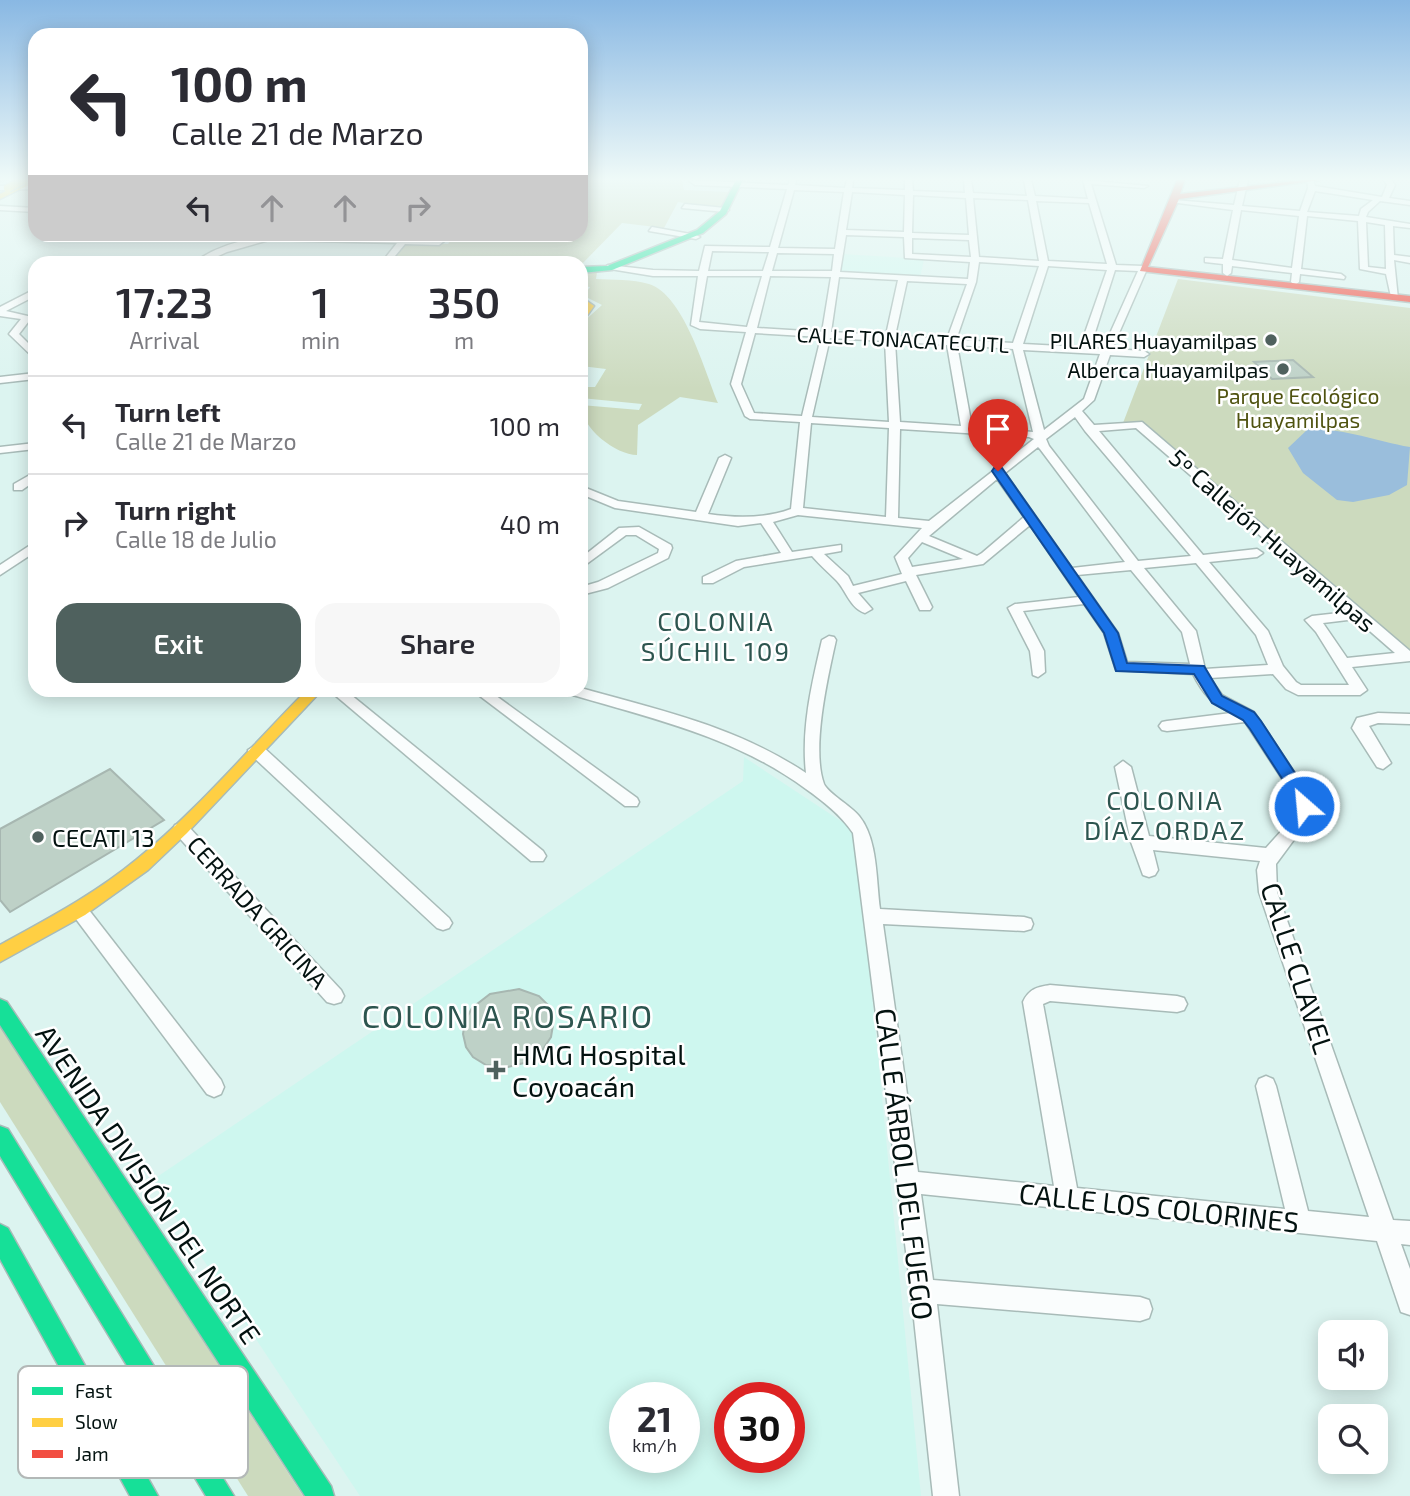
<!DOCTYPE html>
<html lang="en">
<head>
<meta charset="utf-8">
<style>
	:root { --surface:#fff; --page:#f7f7f7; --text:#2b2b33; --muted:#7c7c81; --line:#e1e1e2; --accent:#4f615e }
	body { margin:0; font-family:"Exo 2",sans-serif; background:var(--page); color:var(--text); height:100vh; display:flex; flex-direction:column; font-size:26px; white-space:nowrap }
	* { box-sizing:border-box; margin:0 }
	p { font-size:23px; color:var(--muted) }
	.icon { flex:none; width:38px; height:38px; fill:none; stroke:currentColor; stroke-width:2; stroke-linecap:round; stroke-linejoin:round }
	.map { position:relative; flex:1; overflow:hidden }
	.sheet { position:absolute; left:28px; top:256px; width:560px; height:441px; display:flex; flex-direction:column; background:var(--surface); border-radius:21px; box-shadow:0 4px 18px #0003 }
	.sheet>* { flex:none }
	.top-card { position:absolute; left:28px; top:28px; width:560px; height:214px; border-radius:21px; box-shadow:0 4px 18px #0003; background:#fff; color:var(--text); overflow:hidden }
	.tools { position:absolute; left:1318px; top:1320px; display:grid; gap:14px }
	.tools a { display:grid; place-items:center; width:70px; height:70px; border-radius:14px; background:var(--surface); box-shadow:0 4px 18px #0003; font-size:35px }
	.speed { position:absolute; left:609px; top:1382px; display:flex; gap:14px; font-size:35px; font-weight:700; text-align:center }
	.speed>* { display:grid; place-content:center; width:91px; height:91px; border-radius:50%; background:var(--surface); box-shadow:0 4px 18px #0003; line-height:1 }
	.speed small { font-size:18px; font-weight:400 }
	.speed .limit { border:10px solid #d22; background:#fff; color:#111 }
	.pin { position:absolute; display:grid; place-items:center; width:60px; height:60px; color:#fff; margin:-72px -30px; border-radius:50% 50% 50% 0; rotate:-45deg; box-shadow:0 0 7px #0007 }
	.pin .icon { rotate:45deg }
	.me { position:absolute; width:77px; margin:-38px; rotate:333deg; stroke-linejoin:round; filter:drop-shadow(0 0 5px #0008) }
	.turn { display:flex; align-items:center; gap:24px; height:147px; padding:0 28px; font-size:32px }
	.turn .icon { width:91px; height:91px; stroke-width:2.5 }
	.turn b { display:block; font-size:49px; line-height:60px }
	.lanes { display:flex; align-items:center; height:66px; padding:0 28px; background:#0003; justify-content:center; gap:35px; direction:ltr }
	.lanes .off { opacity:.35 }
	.eta { display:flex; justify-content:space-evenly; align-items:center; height:119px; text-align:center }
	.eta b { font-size:42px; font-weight:600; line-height:49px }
	.button { display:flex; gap:14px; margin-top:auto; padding:14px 28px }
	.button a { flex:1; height:80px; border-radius:21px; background:var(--accent); color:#fff; font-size:28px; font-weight:600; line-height:80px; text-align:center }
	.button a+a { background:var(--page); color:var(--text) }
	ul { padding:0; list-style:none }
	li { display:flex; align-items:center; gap:21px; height:98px; padding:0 28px; border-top:2px solid var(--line) }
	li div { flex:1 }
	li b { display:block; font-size:26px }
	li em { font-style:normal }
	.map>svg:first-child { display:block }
	.built { fill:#cef7ef; fill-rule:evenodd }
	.green { fill:#ccdabe }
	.water { fill:#9abedc }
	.building { fill:#bed1c7; stroke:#a7b7b1; stroke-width:2 }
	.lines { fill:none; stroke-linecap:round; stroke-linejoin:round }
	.street-casing { stroke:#a8bbb8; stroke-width:3 }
	.fast-casing { stroke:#a8bbb8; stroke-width:3 }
	.slow-casing { stroke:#a8bbb8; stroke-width:3 }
	.jam-casing { stroke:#a8bbb8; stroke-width:3 }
	.street { fill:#fafdfd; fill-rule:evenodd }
	.fast { fill:#16e098; fill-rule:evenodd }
	.slow { fill:#ffcf43; fill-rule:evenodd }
	.jam { fill:#f24e42; fill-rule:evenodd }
	.tram { stroke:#bdc4c3; stroke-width:2 }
	.slow-bridge-casing { stroke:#a8bbb8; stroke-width:10; stroke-linecap:butt }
	.slow-bridge { stroke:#ffcf43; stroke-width:8 }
	.route { fill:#1a73e8; stroke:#114b97; stroke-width:2 }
	.poi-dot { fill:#4f615e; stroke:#fff; stroke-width:2.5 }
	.labels { text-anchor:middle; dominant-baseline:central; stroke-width:5; stroke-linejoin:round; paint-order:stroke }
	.far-street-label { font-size:21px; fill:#031210; stroke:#fff }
	.far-poi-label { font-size:21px; fill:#031210; stroke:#fff; text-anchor:end }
	.far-park-label { font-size:21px; fill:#4f5310; stroke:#fff }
	.street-label { font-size:24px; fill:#031210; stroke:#fff }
	.poi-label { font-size:24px; fill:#031210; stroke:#fff; text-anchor:start }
	.neighbourhood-label { font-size:26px; letter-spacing:2px; fill:#2d554f; stroke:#fff }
	.near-street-label { font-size:28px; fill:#031210; stroke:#fff }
	.near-poi-label { font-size:28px; fill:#031210; stroke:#fff; text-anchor:start }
	.near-neighbourhood-label { font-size:32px; letter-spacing:2px; fill:#2d554f; stroke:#fff }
	.key { fill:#fff; stroke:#b3b8b7; stroke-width:2 }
	.key-label { font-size:19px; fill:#031210 }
</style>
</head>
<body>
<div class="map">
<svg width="1410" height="1496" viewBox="0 0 1410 1496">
	<rect width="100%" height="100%" fill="#dcf4f0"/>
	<g class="built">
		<path d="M 842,254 L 924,259 L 920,278 L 838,273 Z"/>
		<path d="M 744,757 L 856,831 L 921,1496 L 360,1496 L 151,1181 L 743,781 ZM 625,1398 L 684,1398 L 684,1458 L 625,1458 ZM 730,1398 L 789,1398 L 789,1458 L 730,1458 Z"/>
	</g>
	<g class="green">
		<path d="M 581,180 L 682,180 L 684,190 L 729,192 L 722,209 L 678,202 L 664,228 L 622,223 L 581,265 L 581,262 L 396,257 L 406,242 L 448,244 L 455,235 L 581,234 Z"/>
		<path d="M 597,272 L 596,279 C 612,280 633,279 649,284 C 684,295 705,372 718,403 L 680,397 L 638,425 L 637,455 C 616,455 581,428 581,405 L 639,410 L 642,404 L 581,398 L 588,387 L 595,387 L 606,369 L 581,366 L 581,324 L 602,305 L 584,296 L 590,287 L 581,286 L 581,273 Z"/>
		<path d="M 1178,279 L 1410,308 L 1410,654 L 1145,423 L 1123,423 Z"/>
		<path d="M 0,1026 L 303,1496 L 248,1496 L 0,1102 Z"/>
	</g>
	<path class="water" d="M 1308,429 C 1344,428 1375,441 1410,447 L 1407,485 L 1389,495 L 1353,502 L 1337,500 L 1303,473 L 1288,448 Z"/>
	<g class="building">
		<path d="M 1293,360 L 1313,377 L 1272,379 L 1254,362 Z"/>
		<path d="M 110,769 L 164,820 L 10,912 L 0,900 L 0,829 Z"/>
		<path d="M 519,989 L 539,996 L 548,1005 L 554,1019 L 551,1037 L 543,1049 L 524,1063 L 508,1067 L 486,1065 L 473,1057 L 466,1047 L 463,1034 L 465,1021 L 472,1008 L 490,994 Z"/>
	</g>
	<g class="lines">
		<defs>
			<g id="street">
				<path d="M 688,180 L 788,185 L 790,180 L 796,180 L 795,185 L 845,188 L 847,180 L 853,180 L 852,188 L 905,190 L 905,180 L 912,180 L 913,191 L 965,193 L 964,180 L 971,180 L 973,193 L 1027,196 L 1024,180 L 1031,180 L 1035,196 L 1088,199 L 1083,180 L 1148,186 L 1144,188 L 1091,184 L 1116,265 L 1143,266 L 1147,269 L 1112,349 L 1144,351 L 1149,354 L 1144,357 L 1110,355 L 1094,400 L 1082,411 L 1094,425 L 1142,422 L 1410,651 L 1410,661 L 1352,667 L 1367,690 L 1360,695 L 1298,695 L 1286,689 L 1273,674 L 1210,678 L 1222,695 L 1254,712 L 1310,796 L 1310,818 L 1276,864 L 1277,892 L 1393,1220 L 1410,1221 L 1410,1245 L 1401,1244 L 1410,1269 L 1410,1315 L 1401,1312 L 1377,1241 L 921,1194 L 933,1280 L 1140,1297 L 1149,1300 L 1152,1309 L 1149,1318 L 1140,1321 L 937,1304 L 959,1496 L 933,1496 L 911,1291 L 853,833 C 841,815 823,801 806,789 C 734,736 650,718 566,693 L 564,690 L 581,688 C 662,711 735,726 806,773 C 801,728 812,683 822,640 L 829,636 L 834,637 L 836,640 C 828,676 811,749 824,784 C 828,793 851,806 859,816 C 878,839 876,880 880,909 L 1024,917 L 1031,919 L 1033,924 L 1031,929 L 1024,931 L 883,924 L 918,1172 L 1054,1186 L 1023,1002 C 1029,989 1037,987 1050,985 L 1177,996 L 1184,998 L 1187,1004 L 1184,1010 L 1177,1012 L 1050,1001 L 1043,1004 L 1077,1188 L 1285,1209 L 1256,1086 L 1259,1079 L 1266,1076 L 1273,1079 L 1276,1086 L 1308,1211 L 1369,1217 L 1259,892 L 1257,870 L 1260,861 L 1153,850 L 1158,870 L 1155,875 L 1149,877 L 1143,875 L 1131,842 L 1115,767 L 1123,761 L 1131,767 L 1149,836 L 1266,848 L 1293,818 L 1294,797 L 1245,722 L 1167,731 L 1162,730 L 1159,726 L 1162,722 L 1167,721 L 1231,713 C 1211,702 1203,694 1193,674 L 1116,670 L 1104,633 L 1084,604 L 1023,611 L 1044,651 L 1045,672 L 1038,677 L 1033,675 L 1030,651 L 1008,608 L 1015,604 L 1079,597 L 1030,525 L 983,564 L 916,575 L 932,607 L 930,610 L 920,610 L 906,581 L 858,593 L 872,609 L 865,613 C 850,608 846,590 836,580 C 828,572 820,565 812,556 L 744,567 L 713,583 L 703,583 L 703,577 L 736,561 L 781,553 L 761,523 L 738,526 L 615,508 L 581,494 L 581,486 L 618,501 L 696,512 L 719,458 L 725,455 L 731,458 L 708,514 C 736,518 764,519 791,509 L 800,422 L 750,419 L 745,416 L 731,384 L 746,332 L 700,329 L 691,325 L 698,276 L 653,276 L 604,268 L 608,265 L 653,270 L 699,271 L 705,246 L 770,247 L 787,189 L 695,185 ZM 794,190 L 844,192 L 835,249 L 778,248 ZM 852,192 L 905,195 L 904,232 L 846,230 ZM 913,195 L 966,198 L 969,235 L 912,233 ZM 973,198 L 1028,200 L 1039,261 L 979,257 ZM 1036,201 L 1089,203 L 1107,264 L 1048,261 ZM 846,235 L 904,237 L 905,258 L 970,262 L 968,279 L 840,272 ZM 912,238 L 969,240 L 971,257 L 912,254 ZM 712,251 L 769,252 L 763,271 L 708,271 ZM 777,253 L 834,254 L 832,271 L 772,271 ZM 979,262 L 1039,266 L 1013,343 L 956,340 L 976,282 ZM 1048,266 L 1107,270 L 1080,347 L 1023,344 ZM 1115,270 L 1138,271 L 1103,349 L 1090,348 ZM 707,276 L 762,276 L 747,327 L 699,322 ZM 770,276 L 831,277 L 822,332 L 757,328 ZM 839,277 L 898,280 L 886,335 L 831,332 ZM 907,281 L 967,284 L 947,339 L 895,336 ZM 755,333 L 821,337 L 802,416 L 754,413 L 741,384 ZM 830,338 L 885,341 L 889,422 L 812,417 ZM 895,342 L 947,345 L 961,426 L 900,422 ZM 957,345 L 1013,349 L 1033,432 L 972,427 ZM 1023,350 L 1100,354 L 1084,399 L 1044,430 ZM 1075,417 L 1085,431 L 1191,556 L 1138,561 L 1049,446 L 1046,439 ZM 811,423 L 889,428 L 886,517 L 803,508 ZM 1136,428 L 1348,612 L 1312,616 L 1305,620 L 1316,632 L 1349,685 L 1301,685 L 1296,682 L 1283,666 L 1268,631 L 1209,562 L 1257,557 L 1263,553 L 1257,549 L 1203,555 L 1099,431 ZM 900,429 L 1029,437 L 1034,439 L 929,521 L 898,518 ZM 1038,447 L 1040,449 L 1125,562 L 1072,568 L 1005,473 ZM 997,479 L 1024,517 L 982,553 L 977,556 L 929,536 ZM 798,515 L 922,528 L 895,557 L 902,574 L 853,586 L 848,576 L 824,554 L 841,551 L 841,545 L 792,552 L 773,522 ZM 922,542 L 963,559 L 912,567 L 908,558 ZM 1196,563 L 1256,635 L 1268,665 L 1205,669 L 1196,631 L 1144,568 ZM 1131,570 L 1182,632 L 1190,664 L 1127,662 L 1118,633 L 1077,575 ZM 1356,619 L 1395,653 L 1347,658 L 1323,623 Z"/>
				<path d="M 1240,180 L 1248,180 L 1242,206 L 1300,211 L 1308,188 L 1307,180 L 1313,180 L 1315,186 L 1382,197 L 1387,185 L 1384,180 L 1391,180 L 1395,185 L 1389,198 L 1410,201 L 1410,205 L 1380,201 L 1368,212 L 1366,217 L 1410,224 L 1410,228 L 1393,226 L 1394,255 L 1410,257 L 1410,263 L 1394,260 L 1398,299 L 1391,297 L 1386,274 L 1360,269 L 1358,221 L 1307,216 L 1301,269 L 1341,274 L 1345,277 L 1344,279 L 1300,274 L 1299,282 L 1295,285 L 1291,282 L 1292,273 L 1232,266 L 1231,273 L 1227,276 L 1223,273 L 1223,264 L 1205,262 L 1205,258 L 1223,259 L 1233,210 L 1170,202 L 1174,200 L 1234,205 ZM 1315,191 L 1373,200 L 1361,209 L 1359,216 L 1307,212 ZM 1241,210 L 1299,216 L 1292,268 L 1232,260 ZM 1366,222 L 1385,225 L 1386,269 L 1368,267 Z"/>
				<path d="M 35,185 L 35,189 L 0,190 L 0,186 Z"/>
				<path d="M 685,204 L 725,208 L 729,210 L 725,212 L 682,208 Z"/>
				<path d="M 0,206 L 35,208 L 35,212 L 0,210 Z"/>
				<path d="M 652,227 L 696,235 L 700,237 L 696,239 L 649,231 Z"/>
				<path d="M 348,234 L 437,240 L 444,234 L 453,234 L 439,245 L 405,244 L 390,262 L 382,262 L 397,243 L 269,240 L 227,252 L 205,262 L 195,262 C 236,231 302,234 348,234 Z"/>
				<path d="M 35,289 L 35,296 L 6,311 L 32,317 L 19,334 L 35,350 L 35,359 L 9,334 L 21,319 L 0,316 L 0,307 Z"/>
				<path d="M 35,373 L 35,379 L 0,383 L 0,377 Z"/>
				<path d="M 1325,390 L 1337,392 L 1338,394 L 1333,397 L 1321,395 L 1320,393 Z"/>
				<path d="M 35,443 L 35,449 L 0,453 L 0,447 Z"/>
				<path d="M 35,472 L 35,481 L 22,490 L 14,490 L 14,484 Z"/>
				<path d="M 639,527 L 671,545 L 672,548 L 668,558 L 608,588 L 581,595 L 581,587 L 598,582 L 658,553 L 659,549 L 636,535 L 626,535 L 581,568 L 581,558 L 619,528 Z"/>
				<path d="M 35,542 L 35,552 L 0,575 L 0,565 Z"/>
				<path d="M 329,690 L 345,690 L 543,851 L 546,856 L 543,861 L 531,861 Z"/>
				<path d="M 472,690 L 488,690 L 637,798 L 639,802 L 637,806 L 625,806 Z"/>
				<path d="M 1378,713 L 1410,714 L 1410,724 L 1378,723 L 1369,726 L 1391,763 L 1383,769 L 1377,767 L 1352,728 L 1357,718 Z"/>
				<path d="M 256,745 L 262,746 L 449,918 L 452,923 L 449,928 L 443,930 L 437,928 L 250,754 L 248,750 Z"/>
				<path d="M 181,823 L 187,825 L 341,990 L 344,996 L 341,1002 L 334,1004 L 327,1002 L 175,833 L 173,829 L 175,825 Z"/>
				<path d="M 79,903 L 85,905 L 221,1080 L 224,1087 L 221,1094 L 214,1097 L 207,1094 L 73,915 L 70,910 L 73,905 Z"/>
			</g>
			<g id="fast">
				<path d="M 736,180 L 743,180 L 726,214 L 703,233 L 612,270 L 581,273 L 581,267 L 607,266 L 697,230 L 720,211 Z"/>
				<path d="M 0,999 L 7,1002 L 331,1486 L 334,1496 L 305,1496 L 0,1025 Z"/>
				<path d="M 0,1126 L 8,1129 L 234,1496 L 206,1496 L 0,1156 Z"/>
				<path d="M 0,1224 L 8,1228 L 158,1496 L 130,1496 L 0,1259 Z"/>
			</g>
			<g id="slow">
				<path d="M 28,180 L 35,180 L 35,182 L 0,199 L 0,194 Z"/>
				<path d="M 581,297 L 594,306 L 584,320 L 581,321 L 581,311 L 584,307 L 581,304 Z"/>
				<path d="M 307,690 L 322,690 L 187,833 L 148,870 L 85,915 L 0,962 L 0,945 C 47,919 95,894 136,860 C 198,810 251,746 307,690 Z"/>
			</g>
			<path id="jam" d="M 1177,180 L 1185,180 L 1180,194 L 1302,180 L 1320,180 L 1179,199 L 1148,267 L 1410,296 L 1410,302 L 1140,271 Z"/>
		</defs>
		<use href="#street" class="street-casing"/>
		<use href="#fast" class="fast-casing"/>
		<use href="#slow" class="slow-casing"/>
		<use href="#jam" class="jam-casing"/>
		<use href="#street" class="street"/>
		<use href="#fast" class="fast"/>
		<use href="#slow" class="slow"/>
		<use href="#jam" class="jam"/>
		<path class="tram" d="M 0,182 L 6,180"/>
		<defs>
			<path id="slow-bridge" d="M 8,188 L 23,180"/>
		</defs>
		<use href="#slow-bridge" class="slow-bridge-casing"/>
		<use href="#slow-bridge" class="slow-bridge"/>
	</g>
	<linearGradient id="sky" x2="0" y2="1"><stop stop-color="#89b8e3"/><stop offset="0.46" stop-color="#effaf8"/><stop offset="1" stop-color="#effaf8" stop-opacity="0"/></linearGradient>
	<rect width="1410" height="389" fill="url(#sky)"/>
	<path class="route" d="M 994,468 L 1002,468 L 1118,633 L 1127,663 L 1204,666 L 1222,696 L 1254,712 L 1261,721 L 1310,796 L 1313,806 L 1310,810 L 1298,810 L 1294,797 L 1250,729 L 1243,720 L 1212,703 L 1194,674 L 1116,671 L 1104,633 L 992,471 Z"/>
	<g class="poi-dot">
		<circle cx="1271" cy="340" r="7"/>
		<circle cx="1283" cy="369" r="7"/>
		<circle cx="38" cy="837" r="7"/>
		<path d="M492.5 1059.5h7v7h7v7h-7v7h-7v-7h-7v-7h7z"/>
	</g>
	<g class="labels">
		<g class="far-street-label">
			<text transform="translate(903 339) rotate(3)">CALLE TONACATECUTL</text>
		</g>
		<g class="far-poi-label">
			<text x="1257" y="340">PILARES Huayamilpas</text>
			<text x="1269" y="369">Alberca Huayamilpas</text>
		</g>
		<g class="far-park-label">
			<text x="1298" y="395">Parque Ecológico<tspan x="1298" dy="24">Huayamilpas</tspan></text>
		</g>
		<g class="street-label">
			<text transform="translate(1273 540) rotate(41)">5º Callejón Huayamilpas</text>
			<text transform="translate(258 912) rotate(48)">CERRADA GRICINA</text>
		</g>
		<g class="poi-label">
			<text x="52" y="837">CECATI 13</text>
		</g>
		<g class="neighbourhood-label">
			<text x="716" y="620">COLONIA<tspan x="716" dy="30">SÚCHIL 109</tspan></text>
			<text x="1165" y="799">COLONIA<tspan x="1165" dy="30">DÍAZ ORDAZ</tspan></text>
		</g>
		<g class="near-street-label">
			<text transform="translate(1298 968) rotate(72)">CALLE CLAVEL</text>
			<text transform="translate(905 1164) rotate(83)">CALLE ÁRBOL DEL FUEGO</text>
			<text transform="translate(149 1184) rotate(56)">AVENIDA DIVISIÓN DEL NORTE</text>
			<text transform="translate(1159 1207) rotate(6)">CALLE LOS COLORINES</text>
		</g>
		<g class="near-poi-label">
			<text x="512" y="1054">HMG Hospital<tspan x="512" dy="32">Coyoacán</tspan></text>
		</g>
		<g class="near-neighbourhood-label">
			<text x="508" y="1015">COLONIA ROSARIO</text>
		</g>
	</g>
	<rect x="18" y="1366" width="230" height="112" rx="10" class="key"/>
	<rect x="32" y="1387" width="31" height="8" fill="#16e098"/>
	<rect x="32" y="1418" width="31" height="9" fill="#ffcf43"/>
	<rect x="32" y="1450" width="31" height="8" fill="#f24e42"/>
	<g class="key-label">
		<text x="75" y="1398">Fast</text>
		<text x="75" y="1429">Slow</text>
		<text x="75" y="1461">Jam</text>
	</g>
</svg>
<div class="tools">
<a><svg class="icon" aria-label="sound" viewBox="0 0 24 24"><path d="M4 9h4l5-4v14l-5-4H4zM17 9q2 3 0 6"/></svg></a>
<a><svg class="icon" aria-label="search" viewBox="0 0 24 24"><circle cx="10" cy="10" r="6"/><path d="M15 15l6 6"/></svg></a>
</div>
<div class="speed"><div>21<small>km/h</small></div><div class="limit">30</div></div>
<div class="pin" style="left:998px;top:471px;background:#d93025"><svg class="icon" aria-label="arrive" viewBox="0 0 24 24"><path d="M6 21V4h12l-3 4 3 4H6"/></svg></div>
<svg class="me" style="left:1304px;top:806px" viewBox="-20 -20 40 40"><circle r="17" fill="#1a73e8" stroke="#fff" stroke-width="3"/><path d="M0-11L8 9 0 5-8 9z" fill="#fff"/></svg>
<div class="top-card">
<div class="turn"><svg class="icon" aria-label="left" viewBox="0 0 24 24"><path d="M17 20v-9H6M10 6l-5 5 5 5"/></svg><div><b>100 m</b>Calle 21 de Marzo</div></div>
<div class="lanes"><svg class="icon" aria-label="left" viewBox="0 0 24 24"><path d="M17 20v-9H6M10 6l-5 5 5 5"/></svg><svg class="icon off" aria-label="ahead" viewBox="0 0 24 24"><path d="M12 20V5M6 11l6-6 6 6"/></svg><svg class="icon off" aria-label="ahead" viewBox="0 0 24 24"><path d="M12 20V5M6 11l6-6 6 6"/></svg><svg class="icon off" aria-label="right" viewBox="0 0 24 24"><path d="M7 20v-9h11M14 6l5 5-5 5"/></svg></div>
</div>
<section class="sheet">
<div class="eta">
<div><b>17:23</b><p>Arrival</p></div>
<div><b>1</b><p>min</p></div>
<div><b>350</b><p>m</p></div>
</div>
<ul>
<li><svg class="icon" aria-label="left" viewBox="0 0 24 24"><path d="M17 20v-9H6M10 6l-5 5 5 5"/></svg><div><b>Turn left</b><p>Calle 21 de Marzo</p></div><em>100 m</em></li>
<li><svg class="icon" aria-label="right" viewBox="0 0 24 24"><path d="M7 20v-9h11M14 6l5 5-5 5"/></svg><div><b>Turn right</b><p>Calle 18 de Julio</p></div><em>40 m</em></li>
</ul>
<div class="button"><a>Exit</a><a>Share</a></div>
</section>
</div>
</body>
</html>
